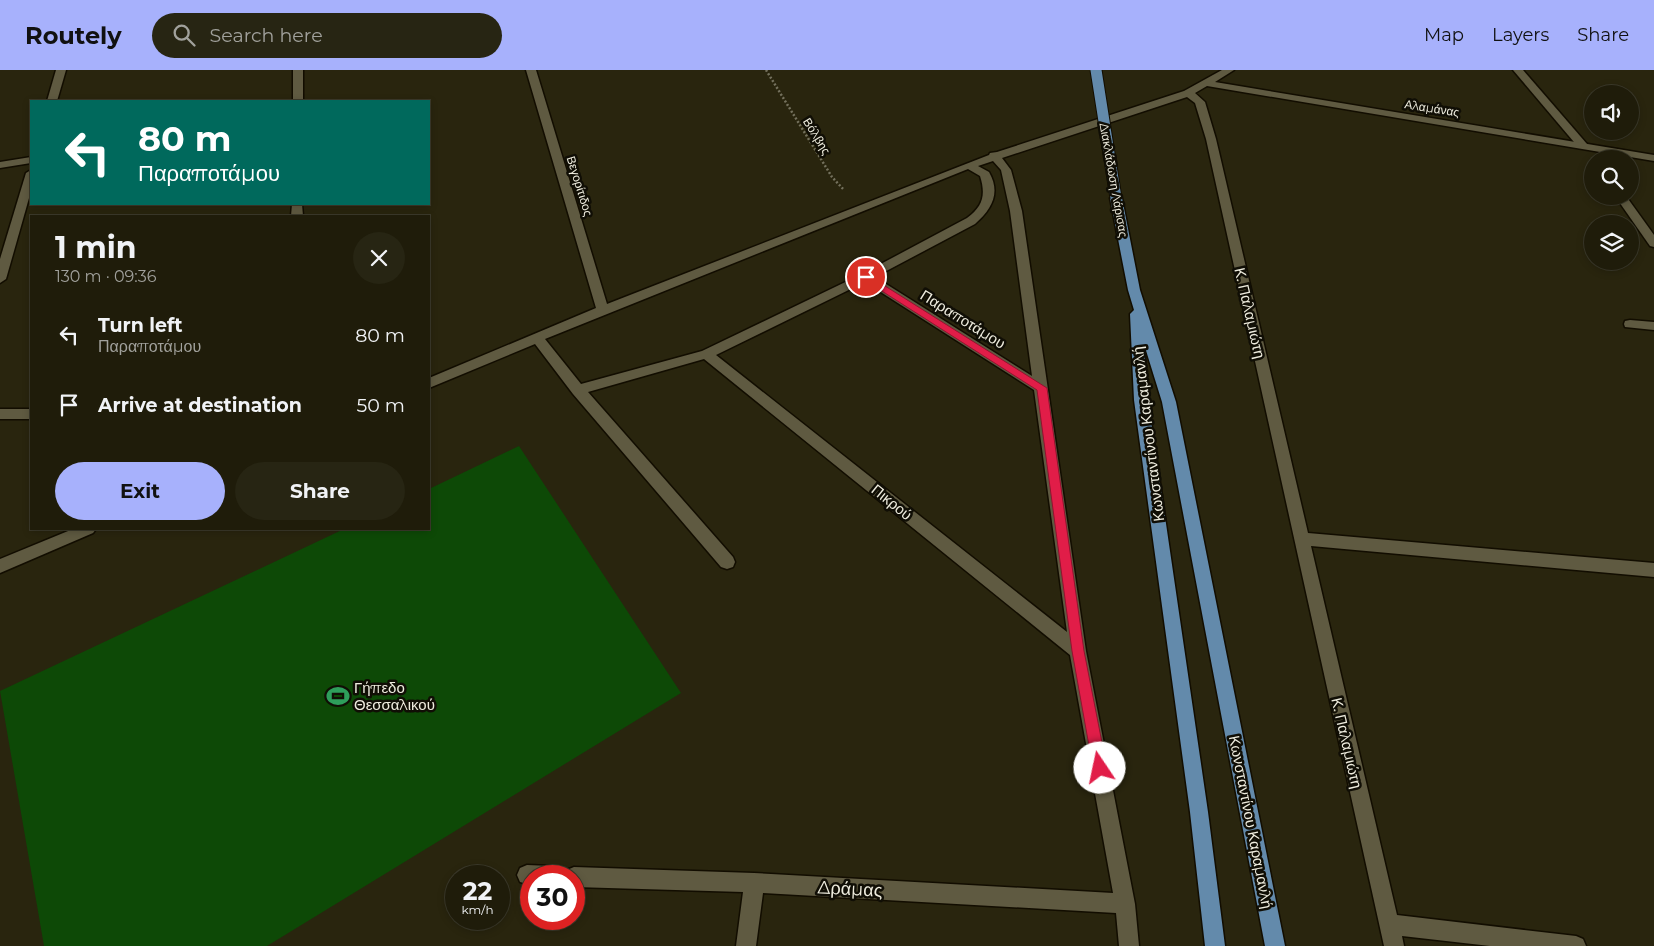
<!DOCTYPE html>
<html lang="en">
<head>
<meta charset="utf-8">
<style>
	:root { --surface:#1f1c0a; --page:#272513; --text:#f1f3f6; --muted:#a1a19c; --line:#3c3a2b; --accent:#a7b1fc }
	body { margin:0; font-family:Montserrat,sans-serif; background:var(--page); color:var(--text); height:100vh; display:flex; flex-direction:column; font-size:19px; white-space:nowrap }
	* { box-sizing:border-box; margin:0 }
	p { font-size:16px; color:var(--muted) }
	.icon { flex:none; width:28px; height:28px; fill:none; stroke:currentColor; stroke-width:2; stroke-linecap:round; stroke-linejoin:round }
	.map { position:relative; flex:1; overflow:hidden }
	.side { position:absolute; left:30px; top:145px; width:400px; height:315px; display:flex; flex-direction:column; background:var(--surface); border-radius:0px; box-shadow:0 2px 8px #0003,0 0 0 1px var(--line) }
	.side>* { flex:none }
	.guide { position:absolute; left:30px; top:30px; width:400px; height:105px; border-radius:0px; box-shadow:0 2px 8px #0003,0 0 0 1px var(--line); background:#00695c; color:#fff; overflow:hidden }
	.controls { position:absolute; left:1584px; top:15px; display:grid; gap:10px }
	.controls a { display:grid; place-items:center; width:55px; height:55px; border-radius:50%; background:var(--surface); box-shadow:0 2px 8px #0003,0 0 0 1px var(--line); font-size:25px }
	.speed { position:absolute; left:445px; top:795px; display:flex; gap:10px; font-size:25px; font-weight:700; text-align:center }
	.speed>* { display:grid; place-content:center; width:65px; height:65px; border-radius:50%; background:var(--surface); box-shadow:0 2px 8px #0003,0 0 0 1px var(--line); line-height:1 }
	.speed small { font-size:12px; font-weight:400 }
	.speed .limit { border:8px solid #d22; background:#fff; color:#111 }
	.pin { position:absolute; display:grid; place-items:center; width:42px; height:42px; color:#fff; margin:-21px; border:2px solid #fff; border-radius:50%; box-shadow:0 1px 5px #0007 }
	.me { position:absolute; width:55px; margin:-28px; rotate:349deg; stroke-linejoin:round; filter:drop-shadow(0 0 4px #0008) }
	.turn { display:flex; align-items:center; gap:18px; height:105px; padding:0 25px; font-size:22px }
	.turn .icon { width:65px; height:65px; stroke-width:2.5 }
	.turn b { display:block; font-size:35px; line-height:42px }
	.round { display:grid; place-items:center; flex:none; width:52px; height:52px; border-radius:26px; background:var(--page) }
	.head { display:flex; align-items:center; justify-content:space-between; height:85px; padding:0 25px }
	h1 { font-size:30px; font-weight:700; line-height:38px }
	.action { display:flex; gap:10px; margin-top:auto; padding:10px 25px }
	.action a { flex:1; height:58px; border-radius:30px; background:var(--accent); color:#111; font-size:20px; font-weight:700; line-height:58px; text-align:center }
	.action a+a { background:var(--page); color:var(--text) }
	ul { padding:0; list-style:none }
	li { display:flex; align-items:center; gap:15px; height:70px; padding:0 25px }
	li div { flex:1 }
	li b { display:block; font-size:19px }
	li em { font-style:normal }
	header { display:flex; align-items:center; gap:30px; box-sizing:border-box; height:70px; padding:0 25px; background:var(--accent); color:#111 }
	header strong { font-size:24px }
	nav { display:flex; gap:28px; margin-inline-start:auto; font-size:18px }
	.search { width:350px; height:45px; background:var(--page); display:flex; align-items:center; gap:12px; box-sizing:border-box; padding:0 18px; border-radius:28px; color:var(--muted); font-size:19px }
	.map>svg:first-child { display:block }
	.green { fill:#0d4906 }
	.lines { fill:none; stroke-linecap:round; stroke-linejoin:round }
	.lane-casing { stroke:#120d00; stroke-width:3 }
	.street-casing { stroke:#120d00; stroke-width:3 }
	.primary-casing { stroke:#120d00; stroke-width:3 }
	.path { stroke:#74715d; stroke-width:2.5; stroke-dasharray:2 2; stroke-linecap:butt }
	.lane { fill:#5f5a41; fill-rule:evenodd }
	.street { fill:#5f5a41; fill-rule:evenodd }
	.primary { fill:#638aab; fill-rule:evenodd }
	.primary-bridge-casing { stroke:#120d00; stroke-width:13; stroke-linecap:butt }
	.primary-bridge { stroke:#638aab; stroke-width:11 }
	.route { fill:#e11d48; stroke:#92132f }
	.labels { text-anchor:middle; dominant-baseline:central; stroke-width:5; stroke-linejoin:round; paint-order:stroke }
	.far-street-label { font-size:12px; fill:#eeecde; stroke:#100e05 }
	.street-label { font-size:15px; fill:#eeecde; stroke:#100e05 }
	.poi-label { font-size:15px; fill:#eeecde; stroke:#100e05; text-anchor:start }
	.near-street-label { font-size:18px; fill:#eeecde; stroke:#100e05 }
</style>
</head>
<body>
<header>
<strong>Routely</strong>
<div class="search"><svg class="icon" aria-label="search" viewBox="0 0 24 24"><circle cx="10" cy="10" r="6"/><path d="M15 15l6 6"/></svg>Search here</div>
<nav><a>Map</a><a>Layers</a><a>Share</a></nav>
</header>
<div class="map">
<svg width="1654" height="876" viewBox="0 0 1654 876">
	<rect width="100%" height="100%" fill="#29250e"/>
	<path class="green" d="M 519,376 L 681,623 L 267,876 L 44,876 L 0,621 L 344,459 L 429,459 L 429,419 Z"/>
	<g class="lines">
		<defs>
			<path id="lane" d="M 1513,0 L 1523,0 L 1587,74 L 1588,76 L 1587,78 L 1579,78 Z"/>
			<g id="street">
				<path d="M 56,0 L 66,0 L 57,31 L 47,31 Z"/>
				<rect x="293" y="0" width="10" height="31"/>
				<path d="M 526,0 L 536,0 L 607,234 L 989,85 L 990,83 L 997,82 L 1184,21 L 1222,0 L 1234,0 L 1215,12 L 1654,85 L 1654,91 L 1207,16 L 1195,23 L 1205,32 L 1216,69 L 1308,463 L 1654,493 L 1654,507 L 1311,476 L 1397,845 L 1576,866 L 1583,869 L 1586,876 L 1490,876 L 1402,866 L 1404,876 L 1384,876 L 1206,69 L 1195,33 L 1187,27 L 1002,88 L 1011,100 L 1022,141 L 1086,581 L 1135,834 L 1139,876 L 1119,876 L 1116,843 L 763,823 L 756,876 L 736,876 L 743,822 L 574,817 L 574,806 L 565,806 L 567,800 L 574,797 L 754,803 L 1113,823 L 1070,585 L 704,289 L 588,322 L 733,487 L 735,492 L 733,497 L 727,499 L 721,497 L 573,324 L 535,274 L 429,318 L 429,308 L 596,238 ZM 993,91 L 1001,100 L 1010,141 L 1032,306 L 875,207 L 975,154 C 992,139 1001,123 989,102 L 978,96 ZM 968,99 L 980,106 C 986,125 983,136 967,148 L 862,204 L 702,281 L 581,314 L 545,269 ZM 865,212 L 1034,320 L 1067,562 L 716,285 Z"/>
				<path d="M 31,87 L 31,93 L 0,98 L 0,92 Z"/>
				<path d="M 31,100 L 31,121 L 6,209 L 0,213 L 0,189 L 26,103 Z"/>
				<path d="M 1615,126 L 1626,126 L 1654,165 L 1654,177 L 1650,176 Z"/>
				<path d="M 292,134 L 302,134 L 303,146 L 291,146 Z"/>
				<path d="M 1630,250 L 1654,252 L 1654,260 L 1625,257 L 1624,254 L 1625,251 Z"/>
				<rect x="0" y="339" width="31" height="10"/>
				<path d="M 73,459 L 96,459 L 93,463 L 0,503 L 0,489 Z"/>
				<path d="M 527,795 L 551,796 L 558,799 L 561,806 L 531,806 L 531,815 L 520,812 L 517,805 L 520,798 Z"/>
			</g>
			<path id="primary" d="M 1116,125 L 1122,128 L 1140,220 L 1176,332 L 1285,876 L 1265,876 L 1162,332 L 1144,274 L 1148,330 L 1208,742 L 1225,876 L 1205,876 L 1190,742 L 1134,330 L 1130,244 L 1134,240 L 1128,220 L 1110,128 Z"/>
		</defs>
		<use href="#lane" class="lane-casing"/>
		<use href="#street" class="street-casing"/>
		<use href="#primary" class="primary-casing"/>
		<path class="path" d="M 766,0 L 832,107 L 844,120"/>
		<use href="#lane" class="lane"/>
		<use href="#street" class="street"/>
		<use href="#primary" class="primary"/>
		<defs>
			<path id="primary-bridge" d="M 1096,0 L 1116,128"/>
		</defs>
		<use href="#primary-bridge" class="primary-bridge-casing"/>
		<use href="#primary-bridge" class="primary-bridge"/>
	</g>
	<path class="route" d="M 866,204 L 1047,318 L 1084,581 L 1107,698 L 1105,703 L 1100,704 L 1095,703 L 1093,698 L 1072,581 L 1037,320 L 863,209 L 863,205 Z"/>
	<defs>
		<symbol id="stadium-bare" viewBox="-9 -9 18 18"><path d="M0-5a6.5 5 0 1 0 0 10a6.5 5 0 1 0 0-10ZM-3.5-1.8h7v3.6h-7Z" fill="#2e9e5b" stroke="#100e05" stroke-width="2.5" paint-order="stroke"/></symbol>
	</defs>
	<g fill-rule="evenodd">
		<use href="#stadium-bare" x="322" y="610" width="32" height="32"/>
	</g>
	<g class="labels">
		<g class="far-street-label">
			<text transform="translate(1432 38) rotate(9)">Αλαμάνας</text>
			<text transform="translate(817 66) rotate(58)">Βόλβης</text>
			<text transform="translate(1114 110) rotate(80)">Διακλάδωση Λάρισας</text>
			<text transform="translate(580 116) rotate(73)">Βεγορίτιδος</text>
		</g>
		<g class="street-label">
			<text transform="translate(1250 243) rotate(77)">Κ. Παλαμιώτη</text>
			<text transform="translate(963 249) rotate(32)">Παραποτάμου</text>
			<text transform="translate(1148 364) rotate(-97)">Κωνσταντίνου Καραμανλή</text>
			<text transform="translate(892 432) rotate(39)">Πικρού</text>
			<text transform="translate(1347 673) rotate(77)">Κ. Παλαμιώτη</text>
			<text transform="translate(1251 752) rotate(79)">Κωνσταντίνου Καραμανλή</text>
		</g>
		<g class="poi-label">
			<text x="354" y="617">Γήπεδο<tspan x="354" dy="17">Θεσσαλικού</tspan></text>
		</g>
		<g class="near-street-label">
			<text transform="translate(850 819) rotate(3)">Δράμας</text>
		</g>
	</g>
</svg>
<div class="controls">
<a><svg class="icon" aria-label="sound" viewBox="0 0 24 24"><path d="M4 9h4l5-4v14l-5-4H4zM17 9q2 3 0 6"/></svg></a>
<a><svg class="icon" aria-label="search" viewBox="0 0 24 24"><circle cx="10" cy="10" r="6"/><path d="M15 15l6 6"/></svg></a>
<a><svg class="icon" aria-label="layers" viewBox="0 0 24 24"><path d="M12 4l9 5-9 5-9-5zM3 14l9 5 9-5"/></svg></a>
</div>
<div class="speed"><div>22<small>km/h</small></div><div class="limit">30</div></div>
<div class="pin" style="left:866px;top:207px;background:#d93025"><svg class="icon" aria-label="arrive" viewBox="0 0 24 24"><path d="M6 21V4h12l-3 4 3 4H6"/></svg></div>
<svg class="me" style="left:1100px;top:698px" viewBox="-20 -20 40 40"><circle r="19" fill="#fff"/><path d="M0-13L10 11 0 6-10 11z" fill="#e11d48"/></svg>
<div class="guide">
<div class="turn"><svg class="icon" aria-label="left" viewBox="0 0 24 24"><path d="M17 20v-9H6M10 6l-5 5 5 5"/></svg><div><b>80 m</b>Παραποτάμου</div></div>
</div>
<section class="side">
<div class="head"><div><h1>1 min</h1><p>130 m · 09:36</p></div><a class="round"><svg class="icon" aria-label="close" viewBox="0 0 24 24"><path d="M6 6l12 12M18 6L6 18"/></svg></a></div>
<ul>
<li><svg class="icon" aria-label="left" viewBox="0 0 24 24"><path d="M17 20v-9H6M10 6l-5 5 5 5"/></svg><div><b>Turn left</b><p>Παραποτάμου</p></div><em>80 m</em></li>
<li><svg class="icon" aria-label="arrive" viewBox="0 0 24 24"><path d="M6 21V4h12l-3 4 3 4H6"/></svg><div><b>Arrive at destination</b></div><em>50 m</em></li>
</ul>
<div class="action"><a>Exit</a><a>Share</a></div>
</section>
</div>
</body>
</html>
